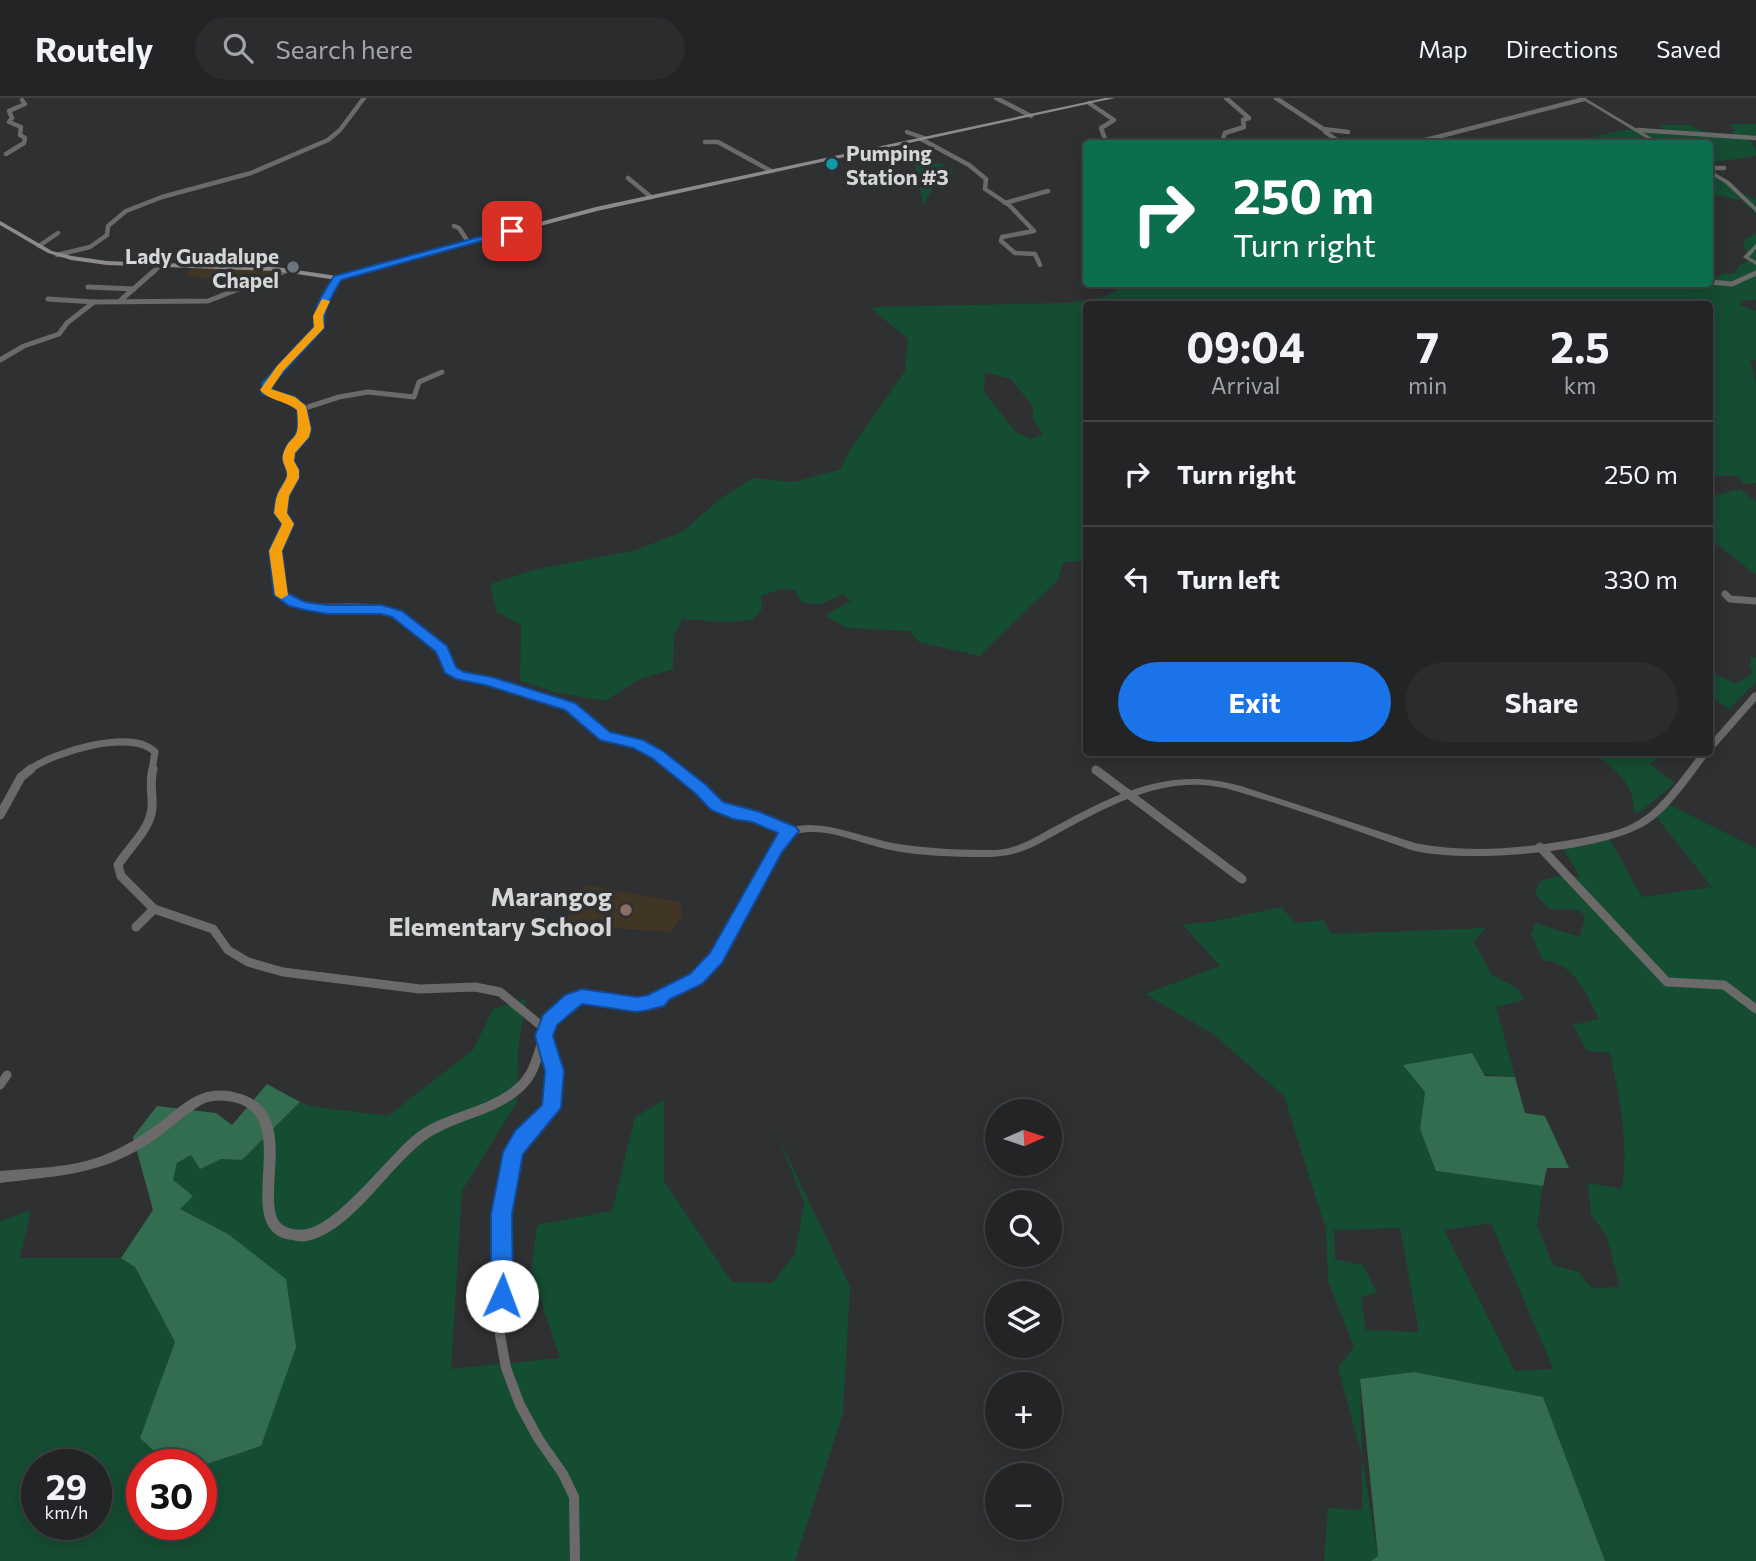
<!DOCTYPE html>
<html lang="en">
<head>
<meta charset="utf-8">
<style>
	:root { --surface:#222426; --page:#2a2c2e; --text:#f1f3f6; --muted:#a2a4a7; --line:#3f4143; --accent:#1a73e8 }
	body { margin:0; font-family:Commissioner,sans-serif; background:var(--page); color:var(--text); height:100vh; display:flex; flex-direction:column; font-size:26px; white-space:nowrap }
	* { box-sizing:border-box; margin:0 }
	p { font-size:23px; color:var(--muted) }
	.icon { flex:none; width:38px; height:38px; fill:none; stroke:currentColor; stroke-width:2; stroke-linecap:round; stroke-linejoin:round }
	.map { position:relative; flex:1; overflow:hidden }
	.drawer { position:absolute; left:1083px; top:203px; width:630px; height:455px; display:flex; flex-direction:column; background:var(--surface); border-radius:7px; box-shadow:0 4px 18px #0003,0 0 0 2px var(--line) }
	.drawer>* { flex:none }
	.top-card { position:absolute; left:1083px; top:42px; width:630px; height:147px; border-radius:7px; box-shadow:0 4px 18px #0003,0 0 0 2px var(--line); background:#0b6e4f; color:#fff; overflow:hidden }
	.needle { width:46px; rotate:87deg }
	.buttons { position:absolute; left:985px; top:1001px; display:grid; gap:14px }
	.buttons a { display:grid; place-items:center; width:77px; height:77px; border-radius:50%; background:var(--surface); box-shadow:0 4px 18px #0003,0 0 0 2px var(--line); font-size:35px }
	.speed { position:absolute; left:21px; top:1351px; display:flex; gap:14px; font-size:35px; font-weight:700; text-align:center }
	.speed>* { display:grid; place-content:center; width:91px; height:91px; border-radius:50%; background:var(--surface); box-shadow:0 4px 18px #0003,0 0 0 2px var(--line); line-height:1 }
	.speed small { font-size:18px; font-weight:400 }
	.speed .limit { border:10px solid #d22; background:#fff; color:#111 }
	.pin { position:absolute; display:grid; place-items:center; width:60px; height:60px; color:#fff; margin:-30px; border-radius:14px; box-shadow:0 4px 10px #0006 }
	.me { position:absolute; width:77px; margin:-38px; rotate:2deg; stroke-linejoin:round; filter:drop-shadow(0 0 5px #0008) }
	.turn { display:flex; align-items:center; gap:24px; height:147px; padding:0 35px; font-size:32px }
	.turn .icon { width:91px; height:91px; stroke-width:2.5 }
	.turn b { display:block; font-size:49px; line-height:60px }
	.eta { display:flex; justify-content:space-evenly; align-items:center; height:119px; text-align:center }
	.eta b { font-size:42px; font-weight:700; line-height:49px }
	.cta { display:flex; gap:14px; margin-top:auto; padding:14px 35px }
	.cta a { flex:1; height:80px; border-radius:42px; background:var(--accent); color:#fff; font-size:28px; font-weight:700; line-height:80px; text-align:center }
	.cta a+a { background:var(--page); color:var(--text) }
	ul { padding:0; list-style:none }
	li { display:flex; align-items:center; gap:21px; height:105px; padding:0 35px; border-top:2px solid var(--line) }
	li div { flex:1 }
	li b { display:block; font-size:26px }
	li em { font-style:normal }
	header { display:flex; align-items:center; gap:42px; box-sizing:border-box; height:98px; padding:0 35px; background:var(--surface); border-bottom:2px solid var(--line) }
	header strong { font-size:33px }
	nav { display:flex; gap:38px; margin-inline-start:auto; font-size:24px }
	.search { width:490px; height:63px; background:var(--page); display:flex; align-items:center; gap:18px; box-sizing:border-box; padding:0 24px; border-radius:38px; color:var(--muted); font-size:26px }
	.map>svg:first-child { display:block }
	.education { fill:#413526 }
	.green { fill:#154d32; fill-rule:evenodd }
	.forest { fill:#336d4f }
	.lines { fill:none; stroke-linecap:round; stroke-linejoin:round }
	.minor-far4 { stroke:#6b6969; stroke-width:4.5 }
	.minor-far3 { stroke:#6b6969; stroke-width:5 }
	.minor-far2 { stroke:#6b6969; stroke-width:7 }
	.minor-far1 { stroke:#6b6969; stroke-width:9 }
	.minor { stroke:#6b6969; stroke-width:10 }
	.tertiary { fill:#6b6969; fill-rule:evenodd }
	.secondary { fill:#8d8a89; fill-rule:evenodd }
	.route { fill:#1a73e8; stroke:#114b97; stroke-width:2 }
	.slow { fill:#f59e0b }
	.culture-dot { fill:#0f9aa8; stroke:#2e3032; stroke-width:2.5 }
	.worship-dot { fill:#6b7280; stroke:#2e3032; stroke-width:2.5 }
	.education-dot { fill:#8d6e63; stroke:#2e3032; stroke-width:2.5 }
	.labels { text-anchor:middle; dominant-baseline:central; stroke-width:7; stroke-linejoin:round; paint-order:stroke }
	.far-poi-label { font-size:21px; font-weight:bold; fill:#d4d6d7; stroke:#2e3032; text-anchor:start }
	.poi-label { font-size:26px; font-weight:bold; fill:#d4d6d7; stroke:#2e3032; text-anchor:end }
</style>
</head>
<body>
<header>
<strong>Routely</strong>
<div class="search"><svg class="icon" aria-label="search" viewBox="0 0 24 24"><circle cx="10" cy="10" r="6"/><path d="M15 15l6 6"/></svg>Search here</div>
<nav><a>Map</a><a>Directions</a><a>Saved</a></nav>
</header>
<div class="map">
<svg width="1756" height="1463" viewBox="0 0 1756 1463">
	<rect width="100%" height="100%" fill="#2e3032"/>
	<g class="education">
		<path d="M 194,169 L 278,173 L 257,181 L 209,181 L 185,177 Z"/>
		<path d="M 586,787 L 680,804 L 682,819 L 671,834 L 562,827 Z"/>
	</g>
	<g class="green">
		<path d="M 1728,26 L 1756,26 L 1756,41 L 1750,42 L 1756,52 L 1756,58 L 1710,65 L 1710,46 L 1560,46 L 1623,32 L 1666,32 L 1659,27 L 1689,27 L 1704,34 L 1733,37 L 1732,33 L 1736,32 Z"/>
		<path d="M 915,63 L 939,65 L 953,72 L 949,86 L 934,87 L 923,108 Z"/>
		<path d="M 1710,73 L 1738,93 L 1756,102 L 1756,116 L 1741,102 L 1710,96 Z"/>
		<path d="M 1756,135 L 1756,202 L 1742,203 L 1740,207 L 1756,213 L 1756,262 L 1750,262 L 1756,285 L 1756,385 L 1744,386 L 1738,378 L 1710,378 L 1710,206 L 1087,206 L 1087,463 L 1063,464 L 1058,482 L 979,558 L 919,544 L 910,533 L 846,530 L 825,517 L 851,503 L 843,496 L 821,506 L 802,505 L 795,492 L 781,491 L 761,498 L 762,511 L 752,522 L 724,524 L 682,521 L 674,538 L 673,571 L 640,581 L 605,603 L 558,595 L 520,583 L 521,527 L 497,514 L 490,486 L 533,472 L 636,452 L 682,434 L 721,400 L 753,380 L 794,384 L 841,371 L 849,353 L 905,273 L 908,241 L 869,209 L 1065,205 L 1100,200 L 1114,195 L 1121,186 L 1710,186 L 1710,177 L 1717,179 L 1724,175 L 1734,176 L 1739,168 L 1748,163 L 1743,142 ZM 984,274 L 1011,281 L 1033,309 L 1033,322 L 1043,336 L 1031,341 L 1016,334 L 983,293 L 985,287 Z"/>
		<path d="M 1740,391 L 1756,404 L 1756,477 L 1710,441 L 1710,399 Z"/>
		<path d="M 1751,558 L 1756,560 L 1756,584 L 1729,611 L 1710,599 L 1710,573 L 1736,586 L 1753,575 L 1750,568 Z"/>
		<path d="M 1597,655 L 1662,655 L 1661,658 L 1650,666 L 1675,685 L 1640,714 L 1634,715 C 1636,688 1615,670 1594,656 Z"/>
		<path d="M 1668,706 L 1756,750 L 1756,1463 L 1605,1463 L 1543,1299 L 1414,1274 L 1360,1281 L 1362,1358 L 1378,1458 L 1371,1463 L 1324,1463 L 1328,1410 L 1362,1412 L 1362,1358 L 1338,1270 L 1354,1249 L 1328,1183 L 1326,1132 L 1284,998 L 1213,936 L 1145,896 L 1220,868 L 1182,826 L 1211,824 L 1281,809 L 1296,825 L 1323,822 L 1332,836 L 1486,830 L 1474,844 L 1492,877 L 1519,891 L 1524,902 L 1496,909 L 1515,979 L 1404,968 L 1425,993 L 1420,1031 L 1436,1073 L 1543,1088 L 1537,1127 L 1553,1167 L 1578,1174 L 1592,1190 L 1620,1189 L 1606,1136 L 1591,1117 L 1588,1085 L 1622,1091 C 1629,1044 1620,1001 1610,955 L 1587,953 L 1573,927 L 1599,921 C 1586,895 1575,866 1543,862 L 1531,837 L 1535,825 L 1580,839 L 1585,818 L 1578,812 L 1550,811 L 1535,796 L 1540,783 L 1559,778 L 1580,779 L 1561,748 L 1609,740 L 1642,799 L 1712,789 L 1657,720 ZM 1491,1125 L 1553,1270 L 1553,1271 L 1515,1273 L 1444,1132 ZM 1400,1130 L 1419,1234 L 1366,1232 L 1361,1200 L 1377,1194 L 1363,1167 L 1335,1161 L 1334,1132 Z"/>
		<path d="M 526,901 L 518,952 L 517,1004 L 462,1093 L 451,1271 L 560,1260 L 531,1173 L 537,1127 L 612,1113 L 635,1019 L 664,1002 L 664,1083 L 732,1184 L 772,1185 L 795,1156 L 804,1104 L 776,1034 L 850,1189 L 843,1315 L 795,1463 L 0,1463 L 0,1123 L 31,1112 L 20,1160 L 121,1160 L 135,1169 L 175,1244 L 140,1340 L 169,1367 L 142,1367 L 142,1426 L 201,1426 L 201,1368 L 261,1348 L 228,1136 L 180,1111 L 173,1082 L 177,1065 L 191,1057 L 200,1070 L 221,1061 L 242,1062 L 300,1004 L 309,1008 L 388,1018 L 473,952 L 493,911 ZM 37,1367 L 96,1367 L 96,1426 L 37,1426 Z"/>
	</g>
	<g class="forest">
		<path d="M 1472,955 L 1485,978 L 1515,979 L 1525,1015 L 1545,1018 L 1569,1070 L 1547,1070 L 1543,1088 L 1436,1073 L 1420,1031 L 1425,994 L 1403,967 Z"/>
		<path d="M 267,986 L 300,1004 L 242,1062 L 221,1061 L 200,1071 L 191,1057 L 177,1065 L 173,1082 L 193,1098 L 180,1111 L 228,1136 L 286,1181 L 296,1249 L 261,1348 L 201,1368 L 169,1367 L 140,1340 L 175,1244 L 135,1169 L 121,1160 L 153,1112 L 133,1039 L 157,1008 L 216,1015 L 232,1027 Z"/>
		<path d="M 1414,1274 L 1543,1299 L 1605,1463 L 1371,1463 L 1378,1458 L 1360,1281 Z"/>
	</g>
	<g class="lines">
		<g class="minor-far4">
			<path d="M 996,0 L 1031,18"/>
			<path d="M 1276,0 L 1323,31 L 1348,34"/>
			<path d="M 1089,5 L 1114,22 L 1101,30 L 1105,41 L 1103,46"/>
			<path d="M 1638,32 L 1756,40"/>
			<path d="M 907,34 L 924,40"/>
			<path d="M 1325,34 L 1343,46"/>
			<path d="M 921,41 L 969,67 L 986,81 L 985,91 L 1009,107 L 1034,133 L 1002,139 L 1001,143 L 1015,155 L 1035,156 L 1040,167"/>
			<path d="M 705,44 L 718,44 L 771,73"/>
			<path d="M 1221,46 L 1225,35 L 1244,29 L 1243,22 L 1249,20 L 1226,0"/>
			<path d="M 1410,46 L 1584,1"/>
			<path d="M 6,56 L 24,45 L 25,40 L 20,37 L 21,29 L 9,24 L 12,20 L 9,13 L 25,6 L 22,2"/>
			<path d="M 1710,70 L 1724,70"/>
			<path d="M 628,80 L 651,99"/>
			<path d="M 1005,105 L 1048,93"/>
			<path d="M 454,128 L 459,130 L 469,145"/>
			<path d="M 39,148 L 58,135"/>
			<path d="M 57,157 L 90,149 L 107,137 L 108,128 L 126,113 L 162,99 L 251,75 L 328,42 L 340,32 L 364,0"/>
			<path d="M 152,175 L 163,165"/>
			<path d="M 281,175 L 286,173"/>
		</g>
		<g class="minor-far3">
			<path d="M 1710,184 L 1732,186 L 1756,175"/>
			<path d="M 88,189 L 134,191"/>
			<path d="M 48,201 L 94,204"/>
			<path d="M 121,202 L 154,173"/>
			<path d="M 0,262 L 24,248 L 59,236 L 67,225 L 94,204 L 208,203 L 285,173"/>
			<path d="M 302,311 L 339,299 L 368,294 L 414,299 L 419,284 L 442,274"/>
			<path d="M 285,395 C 292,382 295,376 288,363 C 294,336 308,349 302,311 L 265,292 L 280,270 L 319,230 L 322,210 L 337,180"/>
		</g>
		<g class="minor-far2">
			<path d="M 286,393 L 281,415 L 288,427 L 275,453 L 281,497 C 314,518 348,504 383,511 C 398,514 409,525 420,534 C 439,549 442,550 450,572 L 461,578 L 487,582 L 570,609 L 606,638 L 638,646 L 657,656 L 676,672"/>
			<path d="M 1725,496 L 1730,501 L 1756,503"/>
			<path d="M 29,672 C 53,654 132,630 155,654 L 152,672"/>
		</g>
		<g class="minor-far1">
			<path d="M 153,671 C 149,685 153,696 152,710 C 150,732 129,749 118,767 L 121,778 L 154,811 L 213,831 L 228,852 L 248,864 L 283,874 L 420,891 L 475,889 L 500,894 L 545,931"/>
			<path d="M 674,671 L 717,708 L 733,715 L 754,718 L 791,733"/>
			<path d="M 1096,672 L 1242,781"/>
			<path d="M 0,717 L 21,679 L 31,671"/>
			<path d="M 1540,749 L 1667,884 L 1724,887 L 1756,911"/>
			<path d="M 136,829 L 154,811"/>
			<path d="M 0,987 L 7,977"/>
			<path d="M 541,1022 C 561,996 553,968 544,939"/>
		</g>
		<path class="minor" d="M 542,1021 L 515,1050 L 505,1085 L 500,1237 L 506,1270 L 520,1307 L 538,1340 L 563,1376 L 574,1399 L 575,1463"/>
		<g class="tertiary">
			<path d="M 1580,0 L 1585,0 L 1662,46 L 1656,46 Z"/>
			<path d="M 1710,72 L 1729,83 L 1756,109 L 1756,114 L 1725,85 L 1710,76 Z"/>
			<path d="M 1756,146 L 1756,151 L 1749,159 L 1756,163 L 1756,167 L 1743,159 Z"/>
			<path d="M 1756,594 L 1756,603 L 1713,652 L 1710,653 L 1711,654 L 1709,656 C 1691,679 1669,714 1644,728 C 1596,755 1464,766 1411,752 C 1362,735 1314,717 1265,702 C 1245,696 1224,688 1203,687 C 1153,684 1107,709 1064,732 C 1035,748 1019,759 985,759 C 953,759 920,758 890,752 C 860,746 827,728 796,736 C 788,738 783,747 778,754 C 756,797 739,848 702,881 C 689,893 657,909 640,910 C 614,913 586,894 563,915 C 542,935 547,969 526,990 C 498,1019 454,1020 423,1044 C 388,1071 351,1134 307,1143 C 302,1144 297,1143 292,1142 C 228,1134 297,1022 237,1005 C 225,1002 212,1001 201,1007 C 181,1019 165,1036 145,1048 C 96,1078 54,1078 0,1085 L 0,1073 C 34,1070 70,1070 102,1058 C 122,1050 142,1038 159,1025 C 186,1004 203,984 241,996 C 251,999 262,1006 267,1015 C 281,1037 274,1070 274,1095 C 274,1103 274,1114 278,1122 C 284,1131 297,1133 307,1131 C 338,1125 387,1060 413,1038 C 444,1012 490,1012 519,983 C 539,962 534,926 558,907 C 583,887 610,902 637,901 C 654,901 683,885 695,874 C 734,839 748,787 775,744 C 779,739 783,732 790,730 C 822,719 867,742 899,746 C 931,751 963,752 995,752 C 1018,751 1035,739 1054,729 C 1115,696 1170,667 1241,688 L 1415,745 C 1469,756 1528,750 1582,740 C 1601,736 1622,733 1639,722 C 1663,708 1683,676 1701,654 L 1710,654 L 1710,644 L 1753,595 Z"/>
		</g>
		<path class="secondary" d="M 1105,0 L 1115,0 L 597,113 L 337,182 L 276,173 L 107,167 L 71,162 L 48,155 L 0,127 L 0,123 L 2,124 L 52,153 L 72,158 L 107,163 L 276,169 L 337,178 L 596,109 Z"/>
	</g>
	<path class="route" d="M 509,131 L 517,133 L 341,182 C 332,198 323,211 324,230 L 273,286 L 272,292 L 295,299 L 306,308 L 311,331 L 309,339 L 295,355 L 294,363 L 299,372 L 299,380 L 289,398 L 287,415 L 294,426 L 282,453 L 287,495 L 305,504 L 327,507 L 382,507 L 402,513 L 447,548 L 456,569 L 464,574 L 492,579 L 575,605 L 610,634 L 643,642 L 663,653 L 706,687 L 723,704 L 760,714 L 796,729 L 799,733 L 782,754 L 722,865 L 702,886 L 670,901 L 664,908 L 648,912 L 637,914 L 582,906 L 557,927 L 553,938 L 564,973 L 561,1010 L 523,1056 L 512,1116 L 513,1198 L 510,1206 L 502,1209 L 495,1206 L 491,1198 L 491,1116 L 503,1054 L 515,1033 L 542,1007 L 545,973 L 535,938 L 543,917 L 565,897 L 582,891 L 637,899 L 648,897 L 690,876 L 710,855 L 778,735 L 752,724 L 733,721 L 711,712 L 695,695 L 652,660 L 633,650 L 600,642 L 565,612 L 485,587 L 456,581 L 445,575 L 436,554 L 392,519 L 381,516 L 327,516 L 305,512 L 289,508 L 274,497 L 269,453 L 282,426 L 274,415 C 275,410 275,403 277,398 C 279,391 285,385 287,378 C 288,370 281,365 283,357 C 290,333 301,348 297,312 L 288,304 L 262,296 L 262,285 L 314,229 C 312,210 324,194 334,178 Z"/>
	<path class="slow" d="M 322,201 L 330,203 L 323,218 L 324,230 L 284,272 L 271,291 L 295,299 L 306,308 L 311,331 L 309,339 L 295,355 L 294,363 L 299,372 L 299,380 L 289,398 L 287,415 L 294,426 L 282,453 L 288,497 L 281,501 L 275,497 L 269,453 L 282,426 L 274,415 C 275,410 275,403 277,398 C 279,391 285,385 287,378 C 288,370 281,365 283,357 C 290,333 301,348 297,312 C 285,302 269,303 260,292 L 277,268 L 314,229 L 313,218 Z"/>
	<circle class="culture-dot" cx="832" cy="66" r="7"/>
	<circle class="worship-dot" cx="293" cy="169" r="7"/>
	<circle class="education-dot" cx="626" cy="812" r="7"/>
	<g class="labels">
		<g class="far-poi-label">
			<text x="846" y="54">Pumping<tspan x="846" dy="24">Station #3</tspan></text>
			<text x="279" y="157" text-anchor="end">Lady Guadalupe<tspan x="279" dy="24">Chapel</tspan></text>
		</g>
		<g class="poi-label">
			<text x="612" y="797">Marangog<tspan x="612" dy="30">Elementary School</tspan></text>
		</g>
	</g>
</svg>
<div class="buttons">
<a><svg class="needle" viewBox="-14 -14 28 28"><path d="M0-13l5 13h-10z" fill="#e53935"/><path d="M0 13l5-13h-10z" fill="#a2a4a7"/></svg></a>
<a><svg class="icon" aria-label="search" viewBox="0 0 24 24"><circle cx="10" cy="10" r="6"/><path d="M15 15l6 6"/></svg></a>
<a><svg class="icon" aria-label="layers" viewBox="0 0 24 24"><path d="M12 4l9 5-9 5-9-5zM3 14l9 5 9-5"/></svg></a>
<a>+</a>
<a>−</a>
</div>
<div class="speed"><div>29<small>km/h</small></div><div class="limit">30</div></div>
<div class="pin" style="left:512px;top:133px;background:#d93025"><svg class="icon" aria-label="arrive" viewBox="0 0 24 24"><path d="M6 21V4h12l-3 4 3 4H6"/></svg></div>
<svg class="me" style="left:502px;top:1198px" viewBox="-20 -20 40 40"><circle r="19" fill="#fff"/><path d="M0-13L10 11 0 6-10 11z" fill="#1a73e8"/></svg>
<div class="top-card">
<div class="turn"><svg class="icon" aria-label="right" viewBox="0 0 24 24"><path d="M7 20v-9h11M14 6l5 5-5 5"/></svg><div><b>250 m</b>Turn right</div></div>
</div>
<section class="drawer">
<div class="eta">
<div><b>09:04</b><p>Arrival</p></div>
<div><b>7</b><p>min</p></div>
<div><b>2.5</b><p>km</p></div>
</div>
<ul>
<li><svg class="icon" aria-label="right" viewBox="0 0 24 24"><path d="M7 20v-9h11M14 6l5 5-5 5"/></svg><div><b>Turn right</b></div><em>250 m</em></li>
<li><svg class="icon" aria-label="left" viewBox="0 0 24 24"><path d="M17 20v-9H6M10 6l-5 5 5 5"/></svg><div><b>Turn left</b></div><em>330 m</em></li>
</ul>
<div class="cta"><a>Exit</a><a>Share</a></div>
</section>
</div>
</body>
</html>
